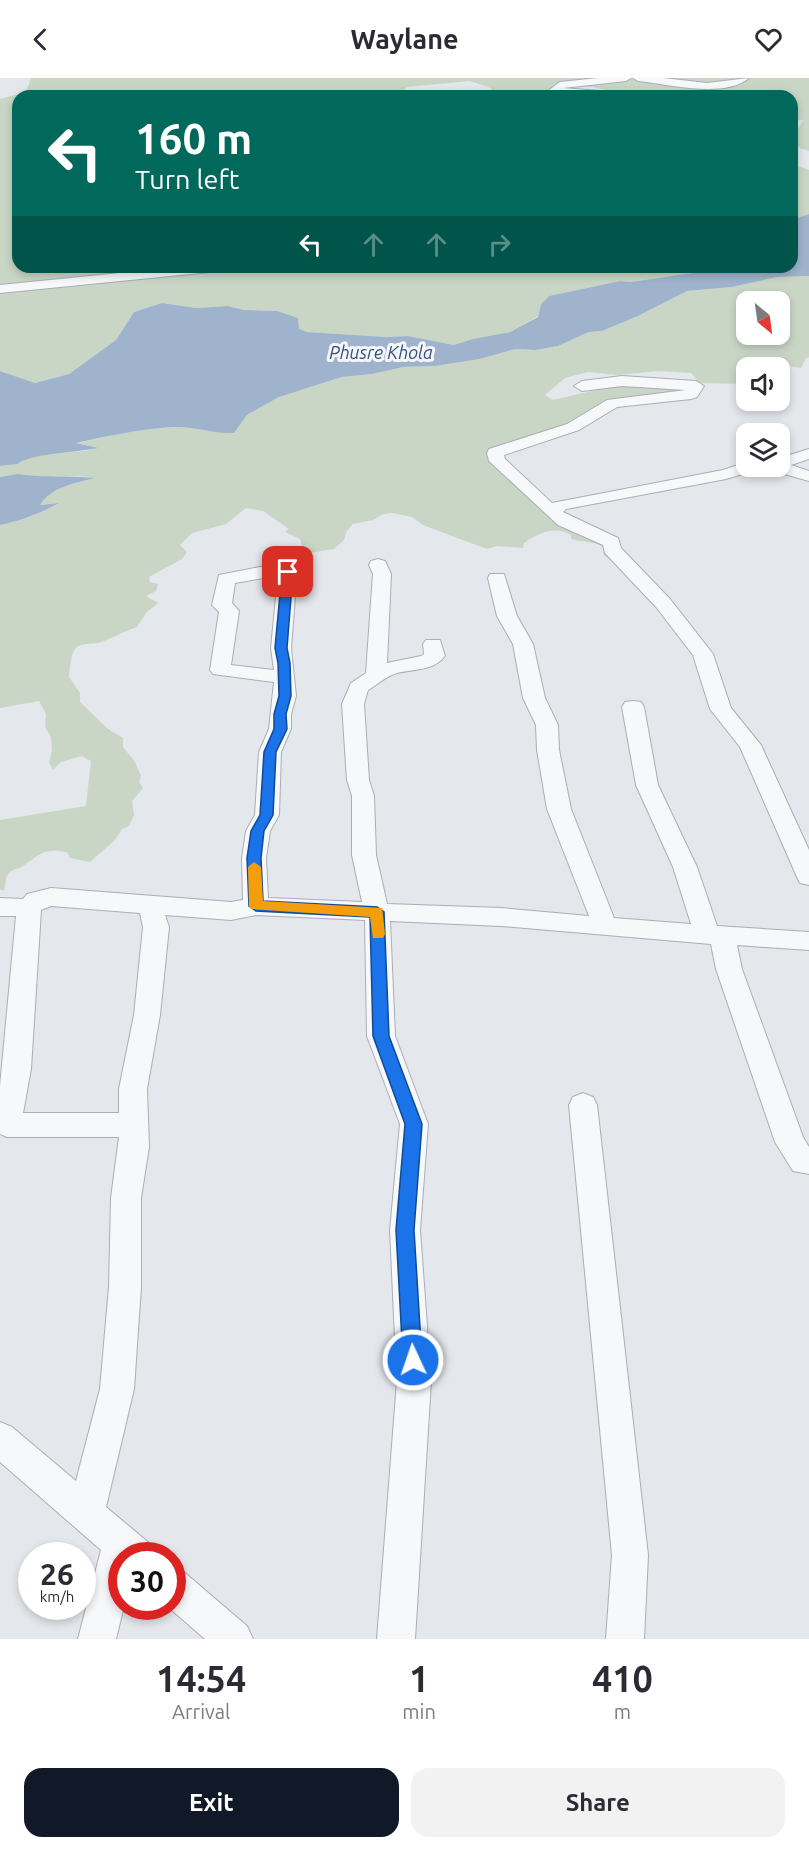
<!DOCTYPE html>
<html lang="en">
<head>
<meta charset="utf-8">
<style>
	:root { --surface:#fff; --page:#f2f2f3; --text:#2b2b33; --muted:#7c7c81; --accent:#111827 }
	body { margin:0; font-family:Ubuntu,sans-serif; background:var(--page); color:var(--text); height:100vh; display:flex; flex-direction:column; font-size:22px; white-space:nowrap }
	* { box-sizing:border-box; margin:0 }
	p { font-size:20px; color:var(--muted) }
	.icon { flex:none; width:33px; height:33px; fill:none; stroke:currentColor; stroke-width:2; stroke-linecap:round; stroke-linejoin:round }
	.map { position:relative; height:1561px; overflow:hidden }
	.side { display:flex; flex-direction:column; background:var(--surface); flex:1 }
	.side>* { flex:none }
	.top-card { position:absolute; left:12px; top:12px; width:786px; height:183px; border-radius:18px; box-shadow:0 3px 9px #0003; background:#00695c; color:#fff; overflow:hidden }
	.needle { width:39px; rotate:151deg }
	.fabs { position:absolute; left:736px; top:213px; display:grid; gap:12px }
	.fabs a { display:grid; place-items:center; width:54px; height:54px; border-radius:12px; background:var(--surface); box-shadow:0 3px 9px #0003; font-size:30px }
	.speed { position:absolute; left:18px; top:1464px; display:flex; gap:12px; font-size:30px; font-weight:700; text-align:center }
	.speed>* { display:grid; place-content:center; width:78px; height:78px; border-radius:50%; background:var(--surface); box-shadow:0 3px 9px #0003; line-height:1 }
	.speed small { font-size:15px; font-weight:400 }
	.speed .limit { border:9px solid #d22; background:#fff; color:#111 }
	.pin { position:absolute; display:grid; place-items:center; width:51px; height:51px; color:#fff; margin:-26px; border-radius:12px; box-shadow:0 3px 9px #0006 }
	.me { position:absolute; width:66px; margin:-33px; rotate:357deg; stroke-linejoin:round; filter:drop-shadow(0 0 4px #0008) }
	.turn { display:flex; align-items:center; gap:21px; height:126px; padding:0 24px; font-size:27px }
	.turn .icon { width:78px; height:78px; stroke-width:2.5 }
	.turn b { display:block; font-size:42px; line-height:51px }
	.lanes { display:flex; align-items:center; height:57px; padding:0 24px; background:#0003; justify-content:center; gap:30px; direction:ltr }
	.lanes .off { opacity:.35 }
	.eta { display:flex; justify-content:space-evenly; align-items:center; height:102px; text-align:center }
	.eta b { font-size:36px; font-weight:700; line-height:42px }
	.action { display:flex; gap:12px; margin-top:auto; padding:12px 24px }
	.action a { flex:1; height:69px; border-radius:18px; background:var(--accent); color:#fff; font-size:24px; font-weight:700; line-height:69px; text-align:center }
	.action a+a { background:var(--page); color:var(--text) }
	header { display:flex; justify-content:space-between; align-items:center; height:78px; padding:0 24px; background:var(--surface); font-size:27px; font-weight:700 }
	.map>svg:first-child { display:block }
	.green { fill:#c9d6c5; fill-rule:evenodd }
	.water { fill:#9fb4cc }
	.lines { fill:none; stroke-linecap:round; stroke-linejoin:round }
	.minor-casing { stroke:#a9aeb7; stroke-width:2 }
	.minor { fill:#f7f8fa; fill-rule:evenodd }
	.route { fill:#1a73e8; stroke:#114b97; stroke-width:1.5 }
	.slow { fill:#f59e0b }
	.labels { text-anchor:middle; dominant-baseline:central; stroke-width:6; stroke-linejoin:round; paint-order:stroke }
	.far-water-label { font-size:18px; font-style:italic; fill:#34527a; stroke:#f4f6f9 }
</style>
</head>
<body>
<header><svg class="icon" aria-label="back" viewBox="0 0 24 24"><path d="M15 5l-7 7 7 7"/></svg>Waylane<svg class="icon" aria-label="heart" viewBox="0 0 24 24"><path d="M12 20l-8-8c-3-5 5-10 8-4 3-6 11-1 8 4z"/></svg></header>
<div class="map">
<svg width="809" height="1561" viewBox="0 0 809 1561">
	<rect width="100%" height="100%" fill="#e4e7ec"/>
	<g class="green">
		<path d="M 31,0 L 809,0 L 809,73 L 800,70 L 792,63 L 803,42 L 792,43 L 792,18 L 634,18 L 592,9 L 570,7 L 569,18 L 494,18 L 491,10 L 470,3 L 407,9 L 400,16 C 384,18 363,22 348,15 L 300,18 L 18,18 L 18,189 L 711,189 L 706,193 L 631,204 L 620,203 L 549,218 L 541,226 L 538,238 L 510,254 L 473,261 L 454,267 L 408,258 L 387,259 L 307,254 L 299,252 L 277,233 L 244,232 L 228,228 L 196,230 L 162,225 L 134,234 L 116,262 L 69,296 L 35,305 L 0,293 L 0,21 L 26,14 Z"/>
		<path d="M 792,78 L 796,80 L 798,88 L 809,92 L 809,136 L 792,142 L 792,123 L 796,120 L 792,118 Z"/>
		<path d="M 809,198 L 809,279 L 806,280 L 801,290 L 768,285 L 764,289 L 750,288 L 739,303 L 747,306 L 699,305 L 691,295 L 658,293 L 617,297 L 588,294 L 565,300 L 545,317 L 553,322 L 622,306 L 688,310 L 682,315 L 612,324 L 566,351 L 510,369 L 489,373 L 516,407 L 544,434 L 603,465 L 610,471 L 616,486 L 604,477 L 603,473 L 607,471 C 594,462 583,465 571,461 L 571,457 C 554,447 538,456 524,465 L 523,470 L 497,468 L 487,471 L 423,447 L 412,439 L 392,435 L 383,436 L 373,442 L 353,446 L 346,454 L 344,462 L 334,471 L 310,475 L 302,468 L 300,461 L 285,454 L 289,451 L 263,433 L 246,430 L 226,446 L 192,455 L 180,467 L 187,474 L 182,481 L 149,499 L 150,504 L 158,506 L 156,513 L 146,518 L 158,525 L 146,535 L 137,549 C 124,553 109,562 98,565 C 91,566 79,565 75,571 C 70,578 70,591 69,599 L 80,615 L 80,624 L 108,651 L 123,660 L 123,669 L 135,684 L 141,698 L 139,704 L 143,710 L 132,723 L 134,737 L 129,748 L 122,751 L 115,762 L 90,784 L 70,780 L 67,774 C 44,770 41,775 23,788 C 18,792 11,790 7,798 C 5,801 6,808 4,812 L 0,812 L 0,742 L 86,728 L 91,683 L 82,678 L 61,684 L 53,692 L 49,684 L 52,673 L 51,659 L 45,649 L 46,636 L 39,623 L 0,630 L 0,447 C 19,443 41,437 57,425 L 39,427 C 53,409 73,406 93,400 C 75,396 58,399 39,399 C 25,399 14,396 0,399 L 0,388 L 18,386 C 27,375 80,375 96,371 L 74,366 C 106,359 141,350 174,349 C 195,348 213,356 234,355 L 247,337 L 279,319 L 342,299 L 372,296 L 403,289 L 435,288 L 480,281 L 515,271 L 536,272 L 558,268 L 589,254 L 602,253 L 638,238 L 687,213 L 732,209 L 777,199 ZM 747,224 L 780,224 L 780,256 L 747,256 Z"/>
	</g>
	<g class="water">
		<path d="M 809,136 L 809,198 L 777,199 L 732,209 L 687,213 L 638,238 L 602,253 L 589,254 L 558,268 L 536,272 L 515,271 L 480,281 L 435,288 L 403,289 L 372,296 L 342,299 L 279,319 L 247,337 L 234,355 C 213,356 194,348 173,349 C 141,351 107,358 76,365 L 98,370 C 82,374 26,376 18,386 L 0,388 L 0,293 L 35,305 L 69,296 L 116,262 L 134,234 L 162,225 L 196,230 L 228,228 L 244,232 L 277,233 L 298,240 L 299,251 L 307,254 L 387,259 L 408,258 L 454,267 L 473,261 L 510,254 L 538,239 L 541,226 L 549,218 L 620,203 L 631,204 L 706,193 L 711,189 L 792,189 L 792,142 Z"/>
		<path d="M 18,396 C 44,400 69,397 95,400 C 76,405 51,409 40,427 L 59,425 C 41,435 21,443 0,447 L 0,399 Z"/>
	</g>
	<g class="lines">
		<defs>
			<g id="minor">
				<path d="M 598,0 L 631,0 L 626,3 L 563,10 L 623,15 L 628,18 C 610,18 563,22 549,12 L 560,4 Z"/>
				<path d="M 633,0 L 663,0 L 707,5 L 749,0 C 724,21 668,6 638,3 Z"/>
				<path d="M 180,189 L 227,189 L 220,193 L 0,215 L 0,207 Z"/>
				<path d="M 622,298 L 696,303 L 704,308 L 697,319 L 691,321 L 617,329 L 579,352 L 504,377 L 505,381 L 552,425 L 723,392 L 747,384 L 747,388 L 758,388 L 756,392 L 726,401 L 566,431 L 563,434 L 618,460 L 621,470 L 670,521 L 713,576 L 731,630 L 761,667 L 809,772 L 809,807 L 800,805 L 797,799 L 740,669 L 710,631 L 693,577 L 656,529 L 605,475 L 603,467 L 558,447 L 489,383 L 487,375 L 489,371 L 567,346 L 607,322 L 686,312 L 622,308 L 582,313 L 574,308 L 582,303 Z"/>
				<path d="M 809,371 L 809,381 L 791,387 L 809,393 L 809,403 L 770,392 L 768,388 L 780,388 L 780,380 Z"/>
				<path d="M 378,481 L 385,483 L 391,496 L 387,585 L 421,578 L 424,576 L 423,566 L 426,562 L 440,562 L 445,578 C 434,593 413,591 397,595 C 386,598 377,607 368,612 L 364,626 L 369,702 L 374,718 L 376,777 L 387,826 L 501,830 L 589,838 L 547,731 L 537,672 L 536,647 L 523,620 L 513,566 L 497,538 L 488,500 L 490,496 L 504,496 L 517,538 L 533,566 L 545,620 L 558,647 L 559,672 L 571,731 L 614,840 L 691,846 L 673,789 L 636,707 L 622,629 L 625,624 L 633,623 L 641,624 L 644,629 L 658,707 L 697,789 L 717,848 L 809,854 L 809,872 L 737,867 L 742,891 L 803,1059 L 809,1069 L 809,1096 L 793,1093 L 775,1064 L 716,891 L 711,866 L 501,848 L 390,843 L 395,958 L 428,1046 L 420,1152 L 431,1303 L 415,1561 L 377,1561 L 397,1303 L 390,1152 L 400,1046 L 367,958 L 365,842 L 256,837 L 231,842 L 165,837 L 169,849 L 160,937 L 147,1011 L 149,1069 L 141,1120 L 141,1209 L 134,1311 L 106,1429 L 149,1465 L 154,1478 L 122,1478 L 122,1528 L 124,1528 L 116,1561 L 78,1561 L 101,1472 L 0,1384 L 0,1344 L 12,1349 L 76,1403 L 100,1311 L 109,1209 L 111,1120 L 119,1059 L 7,1059 L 0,1056 L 0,1008 L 16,838 L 0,838 L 0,820 L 23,821 L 27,816 L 51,810 L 231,824 L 243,822 L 242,780 L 246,753 L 255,737 L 259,674 L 269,651 L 274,604 L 213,596 L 210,592 L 219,534 L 212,527 L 219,497 L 275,486 L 295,490 L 297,494 L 291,570 L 296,618 L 291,636 L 291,651 L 281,674 L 279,737 L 270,753 L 266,780 L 268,820 L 362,824 L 352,777 L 352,718 L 347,702 L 342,626 L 351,605 L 366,595 L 373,496 L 369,487 L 371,483 ZM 275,498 L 278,498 L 271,570 L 274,592 L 231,587 L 239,533 L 232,525 L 235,505 ZM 51,828 L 140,835 L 143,849 L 134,937 L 119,1011 L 119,1035 L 23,1035 L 31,991 L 41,832 Z"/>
				<path d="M 583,1015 L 593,1019 L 597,1027 L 648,1477 L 644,1561 L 606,1561 L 612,1477 L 569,1027 L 573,1019 Z"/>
				<path d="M 172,1490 L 185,1495 L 247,1548 L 253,1561 L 205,1561 L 167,1528 L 172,1528 Z"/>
			</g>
		</defs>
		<use href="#minor" class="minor-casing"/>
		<use href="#minor" class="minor"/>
	</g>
	<path class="route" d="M 288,491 L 293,494 L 287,570 L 290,585 L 291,618 L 286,636 L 287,651 L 276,674 L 273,737 L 264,753 L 261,780 L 263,823 L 377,829 L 384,834 L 389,958 L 422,1046 L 414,1152 L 422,1282 L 419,1288 L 413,1291 L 406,1288 L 403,1282 L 396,1152 L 405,1046 L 373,958 L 370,839 L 256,833 L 249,828 L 247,780 L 251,753 L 260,737 L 264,674 L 274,651 L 274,636 L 279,618 L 278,585 L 275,570 L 282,494 Z"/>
	<path class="slow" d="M 254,784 L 261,789 L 263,823 L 382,830 L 385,856 L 383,860 L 373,860 L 370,839 L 251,831 L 249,828 L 248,789 Z"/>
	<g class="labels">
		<g class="far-water-label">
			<text x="381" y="274">Phusre Khola</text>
		</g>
	</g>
</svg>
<div class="fabs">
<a><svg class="needle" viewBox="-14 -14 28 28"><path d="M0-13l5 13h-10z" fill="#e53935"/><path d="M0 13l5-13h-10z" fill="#7c7c81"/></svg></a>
<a><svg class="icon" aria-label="sound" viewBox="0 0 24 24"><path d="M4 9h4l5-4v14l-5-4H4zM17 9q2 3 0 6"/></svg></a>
<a><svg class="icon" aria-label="layers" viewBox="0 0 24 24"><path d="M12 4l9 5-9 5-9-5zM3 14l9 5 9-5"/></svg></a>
</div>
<div class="speed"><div>26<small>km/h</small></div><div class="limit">30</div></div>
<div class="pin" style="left:288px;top:494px;background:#d93025"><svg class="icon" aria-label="arrive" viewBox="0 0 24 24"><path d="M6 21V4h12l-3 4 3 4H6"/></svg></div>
<svg class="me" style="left:413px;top:1282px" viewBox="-20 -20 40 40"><circle r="17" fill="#1a73e8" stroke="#fff" stroke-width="3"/><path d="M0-11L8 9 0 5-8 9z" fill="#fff"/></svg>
<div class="top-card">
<div class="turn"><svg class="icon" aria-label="left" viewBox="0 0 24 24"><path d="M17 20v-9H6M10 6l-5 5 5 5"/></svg><div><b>160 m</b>Turn left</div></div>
<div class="lanes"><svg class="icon" aria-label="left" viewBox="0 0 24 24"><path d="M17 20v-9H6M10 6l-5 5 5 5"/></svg><svg class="icon off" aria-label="ahead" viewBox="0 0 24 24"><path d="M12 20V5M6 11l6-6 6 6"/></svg><svg class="icon off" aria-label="ahead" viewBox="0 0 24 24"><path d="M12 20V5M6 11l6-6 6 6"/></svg><svg class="icon off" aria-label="right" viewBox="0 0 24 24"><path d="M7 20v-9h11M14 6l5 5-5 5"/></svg></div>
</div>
</div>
<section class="side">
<div class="eta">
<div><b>14:54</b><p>Arrival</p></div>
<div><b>1</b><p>min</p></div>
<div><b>410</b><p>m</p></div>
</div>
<div class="action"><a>Exit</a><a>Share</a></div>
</section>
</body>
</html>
